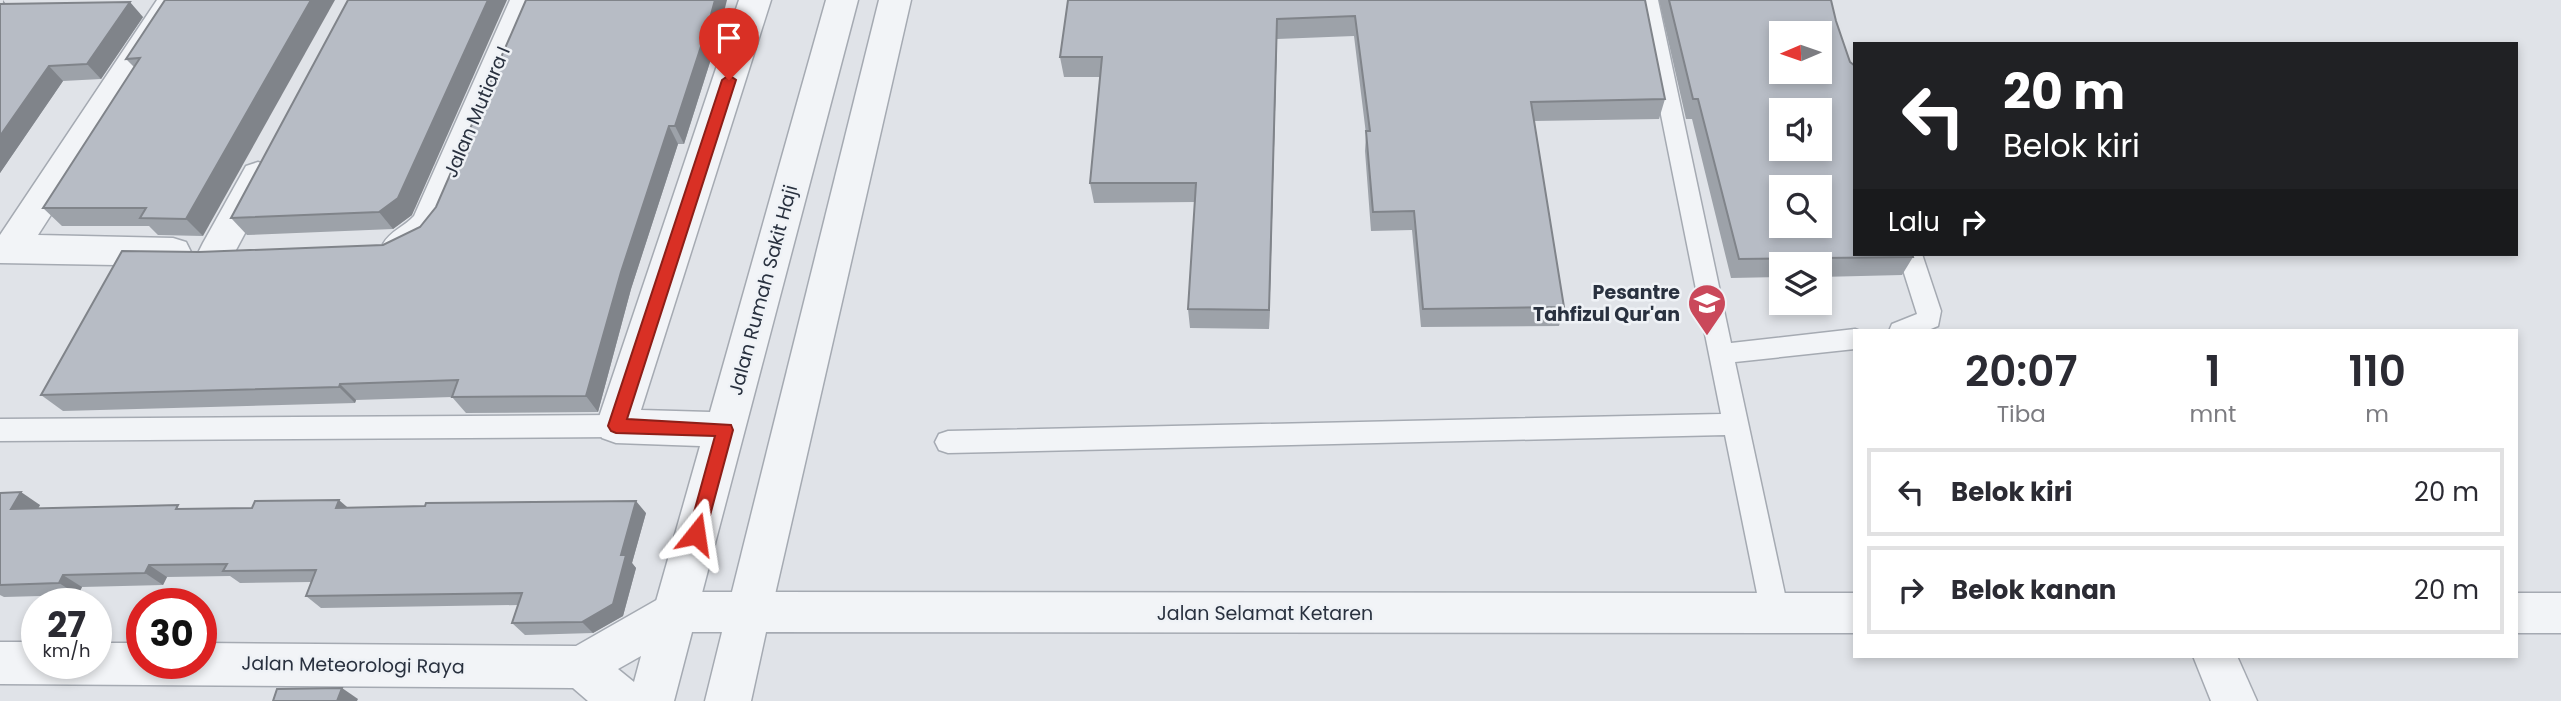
<!DOCTYPE html>
<html lang="id">
<head>
<meta charset="utf-8">
<style>
	:root { --surface:#fff; --page:#f7f7f7; --text:#2b2b33; --muted:#7c7c81; --line:#e1e1e2 }
	body { margin:0; font-family:Poppins,sans-serif; background:var(--page); color:var(--text); height:100vh; display:flex; flex-direction:column; font-size:26px; white-space:nowrap }
	* { box-sizing:border-box; margin:0 }
	p { font-size:23px; color:var(--muted) }
	.icon { flex:none; width:38px; height:38px; fill:none; stroke:currentColor; stroke-width:2; stroke-linecap:round; stroke-linejoin:round }
	.map { position:relative; flex:1; overflow:hidden }
	.side { position:absolute; left:1853px; top:329px; width:665px; height:329px; display:flex; flex-direction:column; background:var(--surface); border-radius:0px; box-shadow:0 4px 10px #0003 }
	.side>* { flex:none }
	.hud { position:absolute; left:1853px; top:42px; width:665px; height:214px; border-radius:0px; box-shadow:0 4px 10px #0003; background:#202124; color:#fff; overflow:hidden }
	.needle { width:46px; rotate:268deg }
	.controls { position:absolute; left:1769px; top:21px; display:grid; gap:14px }
	.controls a { display:grid; place-items:center; width:63px; height:63px; border-radius:0px; background:var(--surface); box-shadow:0 4px 10px #0003; font-size:35px }
	.speed { position:absolute; left:21px; top:588px; display:flex; gap:14px; font-size:35px; font-weight:700; text-align:center }
	.speed>* { display:grid; place-content:center; width:91px; height:91px; border-radius:50%; background:var(--surface); box-shadow:0 4px 10px #0003; line-height:1 }
	.speed small { font-size:18px; font-weight:400 }
	.speed .limit { border:10px solid #d22; background:#fff; color:#111 }
	.pin { position:absolute; display:grid; place-items:center; width:60px; height:60px; color:#fff; margin:-72px -30px; border-radius:50% 50% 50% 0; rotate:-45deg; box-shadow:0 0 7px #0007 }
	.pin .icon { rotate:45deg }
	.me { position:absolute; width:77px; margin:-38px; rotate:15deg; stroke-linejoin:round; filter:drop-shadow(0 0 5px #0008) }
	.turn { display:flex; align-items:center; gap:24px; height:147px; padding:0 35px; font-size:32px }
	.turn .icon { width:91px; height:91px; stroke-width:2.5 }
	.turn b { display:block; font-size:49px; line-height:60px }
	.then { display:flex; align-items:center; height:66px; padding:0 35px; background:#0003; gap:14px; font-size:26px }
	.eta { display:flex; justify-content:space-evenly; align-items:center; height:119px; text-align:center }
	.eta b { font-size:42px; font-weight:600; line-height:49px }
	ul { padding:0; list-style:none }
	li { display:flex; align-items:center; gap:21px; height:88px; margin:0 14px 10px; padding:0 21px; border:4px solid var(--line); border-radius:0px }
	li div { flex:1 }
	li b { display:block; font-size:26px }
	li em { font-style:normal }
	.map>svg:first-child { display:block }
	.lines { fill:none; stroke-linecap:round; stroke-linejoin:round }
	.service-casing { stroke:#a5aab2; stroke-width:3 }
	.minor-casing { stroke:#a5aab2; stroke-width:3 }
	.tertiary-casing { stroke:#a5aab2; stroke-width:3 }
	.service { fill:#f2f4f7; fill-rule:evenodd }
	.minor { fill:#f2f4f7; fill-rule:evenodd }
	.tertiary { fill:#f2f4f7; fill-rule:evenodd }
	.wall { fill:#9da2a9 }
	.shaded-wall { fill:#80848a }
	.building { fill:#b7bcc5; stroke:#80848a; stroke-width:2; fill-rule:evenodd }
	.route { fill:#d93025; stroke:#8d1f18; stroke-width:2 }
	.labels { text-anchor:middle; dominant-baseline:central; stroke-width:5; stroke-linejoin:round; paint-order:stroke }
	.street-label { font-size:19px; fill:#29313f; stroke:#eff2f6 }
	.poi-label { font-size:19px; font-weight:bold; fill:#29313f; stroke:#eff2f6; text-anchor:end }
</style>
</head>
<body>
<div class="map">
<svg width="2561" height="701" viewBox="0 0 2561 701">
	<rect width="100%" height="100%" fill="#e0e3e8"/>
	<g class="lines">
		<defs>
			<g id="service">
				<path d="M 1638,0 L 1658,0 L 1731,343 L 1855,329 L 1860,331 L 1855,331 L 1855,349 L 1735,362 L 1789,613 L 1785,622 L 1775,626 L 1765,622 L 1761,613 L 1725,435 L 948,453 L 939,450 L 935,442 L 939,434 L 948,431 L 1721,414 Z"/>
				<path d="M 1898,254 L 1922,254 L 1941,311 L 1938,326 L 1926,331 L 1889,331 L 1892,324 L 1917,314 Z"/>
				<path d="M 616,415 L 625,418 L 629,426 L 625,434 L 616,437 L 0,441 L 0,419 Z"/>
			</g>
			<g id="minor">
				<path d="M 157,0 L 189,0 L 38,235 L 173,238 L 186,242 L 191,252 L 186,262 L 173,266 L 0,263 L 0,235 Z"/>
				<path d="M 510,0 L 542,0 L 447,224 C 435,246 413,262 388,254 L 383,244 C 390,231 404,227 414,216 Z"/>
				<path d="M 739,0 L 771,0 L 641,410 L 710,412 L 826,0 L 858,0 L 697,612 L 690,626 L 675,632 L 660,626 L 653,612 L 700,446 L 616,443 L 602,438 L 596,426 Z"/>
				<path d="M 879,0 L 911,0 L 771,612 L 764,626 L 749,632 L 734,626 L 727,612 Z"/>
				<path d="M 258,162 L 270,166 L 276,175 L 229,263 L 216,267 L 203,263 L 198,253 L 203,243 L 246,166 Z"/>
			</g>
			<g id="tertiary">
				<path d="M 675,592 L 1855,593 L 1855,633 L 766,632 L 751,701 L 705,701 L 722,632 L 692,632 L 674,701 L 588,701 L 573,688 L 0,684 L 0,642 L 37,642 L 37,663 L 96,663 L 96,643 L 142,643 L 142,663 L 201,663 L 201,643 L 576,646 L 660,598 ZM 641,656 L 634,682 L 618,669 Z"/>
				<rect x="2516" y="593" width="45" height="40"/>
				<path d="M 2193,656 L 2237,656 L 2257,701 L 2211,701 Z"/>
			</g>
		</defs>
		<use href="#service" class="service-casing"/>
		<use href="#minor" class="minor-casing"/>
		<use href="#tertiary" class="tertiary-casing"/>
		<use href="#service" class="service"/>
		<use href="#minor" class="minor"/>
		<use href="#tertiary" class="tertiary"/>
	</g>
	<g class="wall">
		<path d="M 3,0 L 6,4 L 143,17 L 101,79 L 63,81 L 0,173 Z"/>
		<path d="M 165,0 L 203,236 L 158,235 L 149,226 L 62,226 L 43,208 L 134,67 L 126,59 Z"/>
		<path d="M 348,0 L 412,215 L 393,229 L 247,235 L 231,218 Z"/>
		<path d="M 1068,0 L 1645,0 L 1665,99 L 1659,119 L 1534,121 L 1564,307 L 1559,326 L 1421,327 L 1412,230 L 1371,231 L 1365,151 L 1366,134 L 1354,36 L 1277,39 L 1269,329 L 1190,328 L 1188,309 L 1195,202 L 1094,203 L 1090,183 L 1100,77 L 1064,77 L 1060,57 Z"/>
		<path d="M 1659,0 L 1831,0 L 1836,21 L 1913,257 L 1902,275 L 1820,277 L 1820,264 L 1782,264 L 1782,277 L 1731,278 L 1692,119 L 1686,119 Z"/>
		<path d="M 717,40 L 684,144 L 678,144 L 631,289 L 598,412 L 466,413 L 452,397 L 356,400 L 355,403 L 63,411 L 41,395 L 199,252 L 383,245 L 420,227 L 436,207 Z"/>
		<path d="M 0,493 L 40,505 L 38,508 L 184,509 L 348,507 L 646,513 L 632,563 L 636,568 L 623,616 L 593,633 L 525,635 L 512,623 L 518,605 L 321,608 L 306,596 L 311,582 L 240,583 L 230,576 L 167,577 L 163,585 L 82,587 L 78,595 L 4,597 L 0,595 Z"/>
	</g>
	<g class="shaded-wall">
		<path d="M 311,0 L 335,0 L 203,236 L 186,219 Z"/>
		<path d="M 488,0 L 507,0 L 412,215 L 393,229 L 379,212 Z"/>
		<path d="M 715,0 L 727,0 L 717,40 L 684,144 L 675,126 Z"/>
		<path d="M 130,2 L 143,17 L 101,79 L 87,64 Z"/>
		<path d="M 1277,19 L 1277,39 L 1269,329 L 1269,310 Z"/>
		<path d="M 49,66 L 63,81 L 0,173 L 0,136 Z"/>
		<path d="M 669,126 L 678,144 L 631,289 L 598,412 L 586,396 L 621,272 Z"/>
		<path d="M 340,384 L 356,400 L 355,403 L 339,387 Z"/>
		<path d="M 21,492 L 40,505 L 31,522 L 11,509 Z"/>
		<path d="M 339,500 L 354,513 L 336,508 Z"/>
		<path d="M 636,501 L 646,513 L 632,563 L 636,568 L 623,616 L 593,633 L 582,622 Z"/>
		<path d="M 149,565 L 167,577 L 163,585 L 145,573 Z"/>
		<path d="M 63,575 L 82,587 L 78,595 L 59,583 Z"/>
		<path d="M 342,688 L 358,699 L 357,701 L 337,701 Z"/>
	</g>
	<g class="building">
		<path d="M 165,0 L 311,0 L 186,219 L 140,218 L 146,208 L 43,208 L 140,58 L 126,59 Z"/>
		<path d="M 348,0 L 488,0 L 398,198 L 379,212 L 231,218 Z"/>
		<path d="M 526,0 L 715,0 L 709,22 L 675,126 L 669,126 L 621,272 L 586,396 L 452,397 L 458,380 L 340,384 L 339,387 L 41,395 L 122,251 L 199,252 L 383,245 L 420,227 L 436,207 Z"/>
		<path d="M 1068,0 L 1645,0 L 1665,99 L 1531,102 L 1564,307 L 1423,309 L 1414,211 L 1373,212 L 1366,131 L 1370,131 L 1355,16 L 1277,19 L 1269,310 L 1188,309 L 1196,183 L 1090,183 L 1102,57 L 1060,57 Z"/>
		<path d="M 1669,0 L 1831,0 L 1836,21 L 1850,62 L 1855,66 L 1855,254 L 1912,254 L 1913,257 L 1739,259 L 1698,99 L 1693,99 ZM 1782,33 L 1820,33 L 1820,72 L 1782,72 ZM 1782,110 L 1820,110 L 1820,149 L 1782,149 ZM 1782,187 L 1820,187 L 1820,226 L 1782,226 Z"/>
		<path d="M 130,2 L 87,64 L 49,66 L 0,136 L 0,4 Z"/>
		<path d="M 21,492 L 11,509 L 178,505 L 176,509 L 252,508 L 255,501 L 339,500 L 336,508 L 425,506 L 426,503 L 636,501 L 621,555 L 626,555 L 613,604 L 582,622 L 512,623 L 522,593 L 306,596 L 316,570 L 223,571 L 227,564 L 149,565 L 145,573 L 63,575 L 59,583 L 0,585 L 0,493 Z"/>
		<path d="M 342,688 L 337,701 L 273,701 L 277,689 Z"/>
	</g>
	<path class="route" d="M 729,75 L 736,80 L 627,419 L 731,425 L 733,430 L 705,534 L 702,540 L 696,542 L 690,540 L 688,534 L 715,436 L 616,433 L 611,431 L 608,426 L 722,80 Z"/>
	<defs>
		<symbol id="school-pin" viewBox="-11 -11 22 30"><path d="M0 17L-7.5 6A9.5 9.5 0 1 1 7.5 6Z" fill="#ca485a" stroke="#eff2f6"/><path d="M0-5L7-2L0 1L-7-2ZM-4 1L0 2.5L4 1V4Q0 6-4 4Z" fill="#fff"/></symbol>
	</defs>
	<g fill-rule="evenodd">
		<use href="#school-pin" x="1685" y="281" width="44" height="60"/>
	</g>
	<g class="labels">
		<g class="street-label">
			<text transform="translate(477 112) rotate(-67)">Jalan Mutiara I</text>
			<text transform="translate(763 290) rotate(-75)">Jalan Rumah Sakit Haji</text>
			<text x="1265" y="613">Jalan Selamat Ketaren</text>
			<text transform="translate(353 665) rotate(1)">Jalan Meteorologi Raya</text>
		</g>
		<g class="poi-label">
			<text x="1680" y="292">Pesantre<tspan x="1680" dy="22">Tahfizul Qur'an</tspan></text>
		</g>
	</g>
</svg>
<div class="controls">
<a><svg class="needle" viewBox="-14 -14 28 28"><path d="M0-13l5 13h-10z" fill="#e53935"/><path d="M0 13l5-13h-10z" fill="#7c7c81"/></svg></a>
<a><svg class="icon" aria-label="sound" viewBox="0 0 24 24"><path d="M4 9h4l5-4v14l-5-4H4zM17 9q2 3 0 6"/></svg></a>
<a><svg class="icon" aria-label="search" viewBox="0 0 24 24"><circle cx="10" cy="10" r="6"/><path d="M15 15l6 6"/></svg></a>
<a><svg class="icon" aria-label="layers" viewBox="0 0 24 24"><path d="M12 4l9 5-9 5-9-5zM3 14l9 5 9-5"/></svg></a>
</div>
<div class="speed"><div>27<small>km/h</small></div><div class="limit">30</div></div>
<div class="pin" style="left:729px;top:80px;background:#d93025"><svg class="icon" aria-label="arrive" viewBox="0 0 24 24"><path d="M6 21V4h12l-3 4 3 4H6"/></svg></div>
<svg class="me" style="left:696px;top:534px" viewBox="-20 -20 40 40"><path d="M0-17L14 15 0 8-14 15z" fill="#d93025" stroke="#fff" stroke-width="4"/></svg>
<div class="hud">
<div class="turn"><svg class="icon" aria-label="left" viewBox="0 0 24 24"><path d="M17 20v-9H6M10 6l-5 5 5 5"/></svg><div><b>20 m</b>Belok kiri</div></div>
<div class="then">Lalu<svg class="icon" aria-label="right" viewBox="0 0 24 24"><path d="M7 20v-9h11M14 6l5 5-5 5"/></svg></div>
</div>
<section class="side">
<div class="eta">
<div><b>20:07</b><p>Tiba</p></div>
<div><b>1</b><p>mnt</p></div>
<div><b>110</b><p>m</p></div>
</div>
<ul>
<li><svg class="icon" aria-label="left" viewBox="0 0 24 24"><path d="M17 20v-9H6M10 6l-5 5 5 5"/></svg><div><b>Belok kiri</b></div><em>20 m</em></li>
<li><svg class="icon" aria-label="right" viewBox="0 0 24 24"><path d="M7 20v-9h11M14 6l5 5-5 5"/></svg><div><b>Belok kanan</b></div><em>20 m</em></li>
</ul>
</section>
</div>
</body>
</html>
